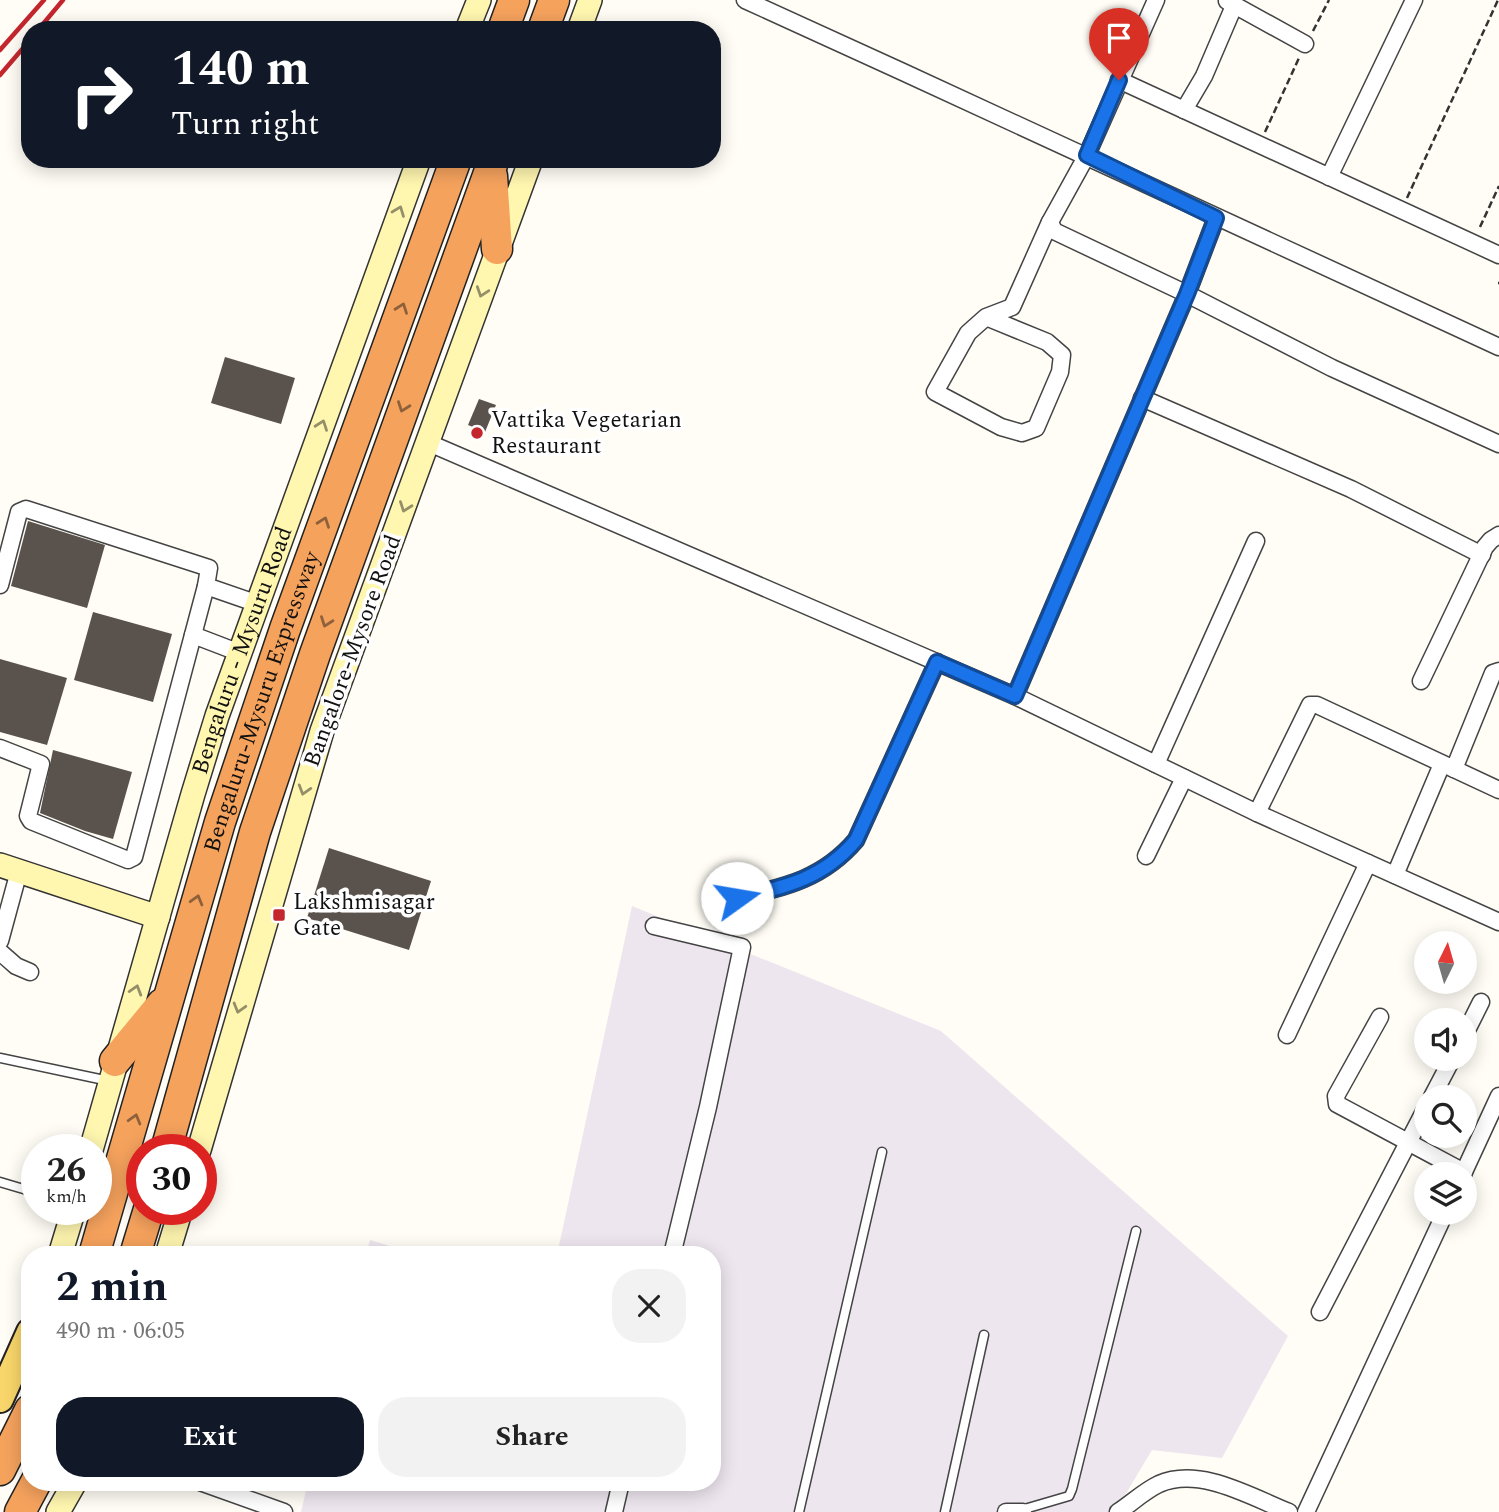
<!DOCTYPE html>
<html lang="en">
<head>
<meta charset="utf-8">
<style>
	:root { --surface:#fff; --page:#f2f2f2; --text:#222; --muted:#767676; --accent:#111827 }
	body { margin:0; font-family:Spectral,serif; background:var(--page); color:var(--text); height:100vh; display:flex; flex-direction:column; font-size:26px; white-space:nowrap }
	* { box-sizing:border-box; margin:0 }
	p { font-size:23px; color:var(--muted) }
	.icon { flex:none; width:38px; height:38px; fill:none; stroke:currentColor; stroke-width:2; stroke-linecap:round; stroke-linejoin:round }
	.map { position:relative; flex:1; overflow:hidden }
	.details { position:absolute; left:21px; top:1246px; width:700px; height:245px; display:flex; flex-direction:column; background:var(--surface); border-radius:28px; box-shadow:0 4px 18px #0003 }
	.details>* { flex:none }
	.banner { position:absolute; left:21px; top:21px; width:700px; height:147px; border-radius:28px; box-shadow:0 4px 18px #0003; background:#111827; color:#fff; overflow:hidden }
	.needle { width:46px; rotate:5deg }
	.fabs { position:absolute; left:1414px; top:931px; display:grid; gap:14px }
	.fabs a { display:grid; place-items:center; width:63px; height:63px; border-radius:50%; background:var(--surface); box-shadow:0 4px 18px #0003; font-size:35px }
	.speed { position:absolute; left:21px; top:1134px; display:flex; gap:14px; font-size:35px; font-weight:700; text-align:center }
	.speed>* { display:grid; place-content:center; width:91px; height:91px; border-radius:50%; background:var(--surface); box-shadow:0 4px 18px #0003; line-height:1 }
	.speed small { font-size:18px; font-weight:400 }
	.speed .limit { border:10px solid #d22; background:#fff; color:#111 }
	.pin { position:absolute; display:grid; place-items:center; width:60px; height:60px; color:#fff; margin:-72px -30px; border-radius:50% 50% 50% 0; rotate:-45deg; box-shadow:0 0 7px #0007 }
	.pin .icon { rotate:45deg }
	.me { position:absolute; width:77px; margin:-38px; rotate:77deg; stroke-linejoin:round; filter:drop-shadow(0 0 5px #0008) }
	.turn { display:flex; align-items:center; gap:24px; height:147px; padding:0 35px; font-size:32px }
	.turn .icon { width:91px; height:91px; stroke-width:2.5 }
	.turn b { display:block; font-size:49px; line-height:60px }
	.round { display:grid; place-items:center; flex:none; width:74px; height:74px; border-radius:28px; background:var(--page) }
	.summary { display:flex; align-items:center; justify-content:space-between; height:119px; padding:0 35px }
	h1 { font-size:42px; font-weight:700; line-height:52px; color:var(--accent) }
	.button { display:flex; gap:14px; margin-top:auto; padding:14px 35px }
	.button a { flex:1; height:80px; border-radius:28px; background:var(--accent); color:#fff; font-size:28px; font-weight:700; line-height:80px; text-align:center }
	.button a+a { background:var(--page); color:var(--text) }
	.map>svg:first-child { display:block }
	.industrial { fill:#eee6ef }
	.building { fill:#5a524d }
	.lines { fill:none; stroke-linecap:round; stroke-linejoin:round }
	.lane-casing { stroke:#444; stroke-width:11 }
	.street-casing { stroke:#444; stroke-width:19 }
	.secondary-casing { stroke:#333; stroke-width:26 }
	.primary-casing { stroke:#222; stroke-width:30 }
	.highway-casing { stroke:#222; stroke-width:33 }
	.path { stroke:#333; stroke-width:2.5; stroke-dasharray:7 3.5; stroke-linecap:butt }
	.lane { stroke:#fff; stroke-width:8 }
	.street { stroke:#fff; stroke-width:16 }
	.secondary { stroke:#fff6b0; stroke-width:23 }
	.primary { stroke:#f9d66b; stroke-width:26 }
	.highway { stroke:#f5a25d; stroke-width:30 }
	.rail { stroke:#c4262e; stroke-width:4.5 }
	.oneway { stroke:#948f68 }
	.oneway2 { stroke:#8e613b }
	.route-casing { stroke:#114b97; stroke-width:18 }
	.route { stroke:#1a73e8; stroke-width:12 }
	.poi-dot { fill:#c4262e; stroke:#fff; stroke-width:2.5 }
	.labels { text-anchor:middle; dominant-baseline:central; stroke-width:7; stroke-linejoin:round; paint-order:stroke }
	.poi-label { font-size:23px; fill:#111; stroke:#fff; text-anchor:start }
	.street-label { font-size:23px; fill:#111; stroke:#fff }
</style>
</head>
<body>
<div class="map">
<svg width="1499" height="1512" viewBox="0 0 1499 1512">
	<rect width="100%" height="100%" fill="#fffdf5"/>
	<g class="industrial">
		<path d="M 632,906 L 941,1031 L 1288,1336 L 1222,1458 L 1152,1450 L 1115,1512 L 301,1512 L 308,1482 L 712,1482 L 712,1255 L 557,1255 Z"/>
		<path d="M 370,1240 L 420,1255 L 366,1255 Z"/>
	</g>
	<g class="building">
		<path d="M 225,357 L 295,378 L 281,424 L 211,403 Z"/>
		<path d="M 479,399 L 496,405 L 485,432 L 468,425 Z"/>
		<path d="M 28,521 L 105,545 L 87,608 L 11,586 Z"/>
		<path d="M 93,612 L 172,634 L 153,702 L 74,680 Z"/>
		<path d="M 0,659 L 67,678 L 47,745 L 0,732 Z"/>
		<path d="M 53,750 L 132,772 L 113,839 L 85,831 L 40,813 Z"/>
		<path d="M 329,848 L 431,881 L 409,950 L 307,918 Z"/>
	</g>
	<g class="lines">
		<defs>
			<g id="lane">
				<path d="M 0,1058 L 109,1081"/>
				<path d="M 0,1182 L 37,1193"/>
				<path d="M 1021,1510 L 1069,1496 L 1072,1489 L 1136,1231"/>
				<path d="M 799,1512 L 882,1152"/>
				<path d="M 945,1512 L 984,1335"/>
			</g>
			<g id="street">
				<path d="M 745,0 C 997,114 1247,232 1499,347"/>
				<path d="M 1156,0 L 1087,155 L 1050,222 L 1054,231 L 1187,294 L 1332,368 L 1499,444"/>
				<path d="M 1227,1 L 1305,44"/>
				<path d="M 1119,80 L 1499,255"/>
				<path d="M 1184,110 L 1204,76 L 1234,6"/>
				<path d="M 1329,177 L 1414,0"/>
				<path d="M 986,317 L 1047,342 L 1062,355 L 1060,372 L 1036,428 L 1022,433 L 1001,427 L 935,392 L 968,333 L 986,317 L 1012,307 L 1050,222"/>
				<path d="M 1142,398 L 1351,489 L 1482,555"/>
				<path d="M 429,443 L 1015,696 L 1257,813 L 1499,922"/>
				<path d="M 0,585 L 19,512 L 26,509 L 209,568 L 206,586 L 134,857 L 128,860 L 31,821 L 28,816 L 41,764 L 0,748"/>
				<path d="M 206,586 L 258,604"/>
				<path d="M 193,635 L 240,653"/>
				<path d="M 1421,681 L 1485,547 L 1491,540 L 1499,535"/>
				<path d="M 1015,696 L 1187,294 L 1216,218"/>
				<path d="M 1156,764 L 1256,541"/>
				<path d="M 1454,769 L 1493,673 L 1499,671"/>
				<path d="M 1257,813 L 1310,705 L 1317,705 L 1499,790"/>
				<path d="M 1146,856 L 1184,778"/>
				<path d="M 1395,875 L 1442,764"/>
				<path d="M 737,898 C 785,887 823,879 856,840 L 937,662"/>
				<path d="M 654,926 L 742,947 L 708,1107 L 672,1255"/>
				<path d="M 0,941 L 19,871"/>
				<path d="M 0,952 L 16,966 L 30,972"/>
				<path d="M 1380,1017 L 1336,1096 L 1337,1104 L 1464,1172"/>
				<path d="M 1465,1034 L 1481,1002"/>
				<path d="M 1287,1035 L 1368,863"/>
				<path d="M 1432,1097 L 1452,1059"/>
				<path d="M 1463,1174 L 1499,1096"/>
				<path d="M 1320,1312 L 1426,1108"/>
				<path d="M 200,1482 L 284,1512"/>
				<path d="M 614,1512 L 621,1482"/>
				<path d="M 1006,1512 L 1023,1512"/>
				<path d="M 1118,1512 C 1132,1503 1144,1491 1159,1484 C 1200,1466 1251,1497 1289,1512"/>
				<path d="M 1306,1512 L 1445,1213"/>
			</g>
			<g id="secondary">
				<path d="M 467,30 L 479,0"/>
				<path d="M 579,30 L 590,0"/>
				<path d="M 0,865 L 158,917"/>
				<path id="s1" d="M 91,1150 L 193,794 L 217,716 L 419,159"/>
				<path d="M 199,1150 L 322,731 L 531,159"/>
				<path d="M 60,1255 L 74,1209"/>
				<path d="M 167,1255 L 181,1209"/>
				<path d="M 58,1512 L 75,1482"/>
			</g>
			<path id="primary" d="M 0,1399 L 30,1332"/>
			<g id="highway">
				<path d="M 503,30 L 514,0"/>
				<path d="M 543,30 L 554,0"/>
				<path d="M 492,176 L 497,249"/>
				<path d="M 115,1061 L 162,1004"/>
				<path d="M 166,1150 L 255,832 L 315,654 L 494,159"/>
				<path id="s2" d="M 94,1255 L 220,822 L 285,629 L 456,159"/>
				<path d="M 135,1255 L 149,1209"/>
				<path d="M 0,1470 L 30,1410"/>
				<path d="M 20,1512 L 36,1482"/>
			</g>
		</defs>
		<use href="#lane" class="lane-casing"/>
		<use href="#street" class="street-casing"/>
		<use href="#secondary" class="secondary-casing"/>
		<use href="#primary" class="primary-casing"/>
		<use href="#highway" class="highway-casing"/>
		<g class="path">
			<path d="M 1313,31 L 1329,0"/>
			<path d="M 1265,132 L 1299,58"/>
			<path d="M 1407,198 L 1498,0"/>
			<path d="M 1480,227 L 1499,186"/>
			<path d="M 1498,283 L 1499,283"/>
		</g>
		<use href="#lane" class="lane"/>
		<use href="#street" class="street"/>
		<use href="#secondary" class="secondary"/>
		<use href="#primary" class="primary"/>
		<use href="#highway" class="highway"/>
		<g class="rail">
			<path d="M 38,30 L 63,0"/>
			<path d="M 0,50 L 44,0"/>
			<path d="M 0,75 L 30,40"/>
		</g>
	</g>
	<defs><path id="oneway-chevron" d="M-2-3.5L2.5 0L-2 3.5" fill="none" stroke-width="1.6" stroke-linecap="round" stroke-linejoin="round" transform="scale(1.75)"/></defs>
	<g class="oneway">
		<use href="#oneway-chevron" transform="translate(399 211) rotate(-69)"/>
		<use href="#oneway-chevron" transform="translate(482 292) rotate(109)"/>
		<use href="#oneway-chevron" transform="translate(322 425) rotate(-70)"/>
		<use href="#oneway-chevron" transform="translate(405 507) rotate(110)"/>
		<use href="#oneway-chevron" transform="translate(304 790) rotate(107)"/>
		<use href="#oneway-chevron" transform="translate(136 990) rotate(-73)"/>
		<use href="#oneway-chevron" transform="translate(239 1008) rotate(106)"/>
	</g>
	<g class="oneway2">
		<use href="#oneway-chevron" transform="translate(402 308) rotate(-70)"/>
		<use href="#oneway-chevron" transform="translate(403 407) rotate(110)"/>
		<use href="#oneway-chevron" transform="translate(324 522) rotate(-70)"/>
		<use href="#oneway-chevron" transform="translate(326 622) rotate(110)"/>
		<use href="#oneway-chevron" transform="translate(197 900) rotate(-74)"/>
		<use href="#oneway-chevron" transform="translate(135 1119) rotate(-74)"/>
	</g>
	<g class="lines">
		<defs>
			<path id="route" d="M 737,898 C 785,887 823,879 856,840 L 937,662 L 1015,696 L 1187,294 L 1216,218 L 1087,155 L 1119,80"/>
		</defs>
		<use href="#route" class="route-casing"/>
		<use href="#route" class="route"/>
	</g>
	<g class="poi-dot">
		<circle cx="477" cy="433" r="7"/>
		<rect x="272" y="908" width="14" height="14" rx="3.5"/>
	</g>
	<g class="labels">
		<g class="poi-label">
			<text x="491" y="420">Vattika Vegetarian<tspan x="491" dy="26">Restaurant</tspan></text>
			<text x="293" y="902">Lakshmisagar<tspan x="293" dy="26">Gate</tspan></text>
		</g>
		<g class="street-label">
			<text stroke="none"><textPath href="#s1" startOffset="522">Bengaluru - Mysuru Road</textPath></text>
			<text transform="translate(353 651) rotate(-70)">Bangalore-Mysore Road</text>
			<text stroke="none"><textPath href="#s2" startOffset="578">Bengaluru-Mysuru Expressway</textPath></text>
		</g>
	</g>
</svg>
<div class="fabs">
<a><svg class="needle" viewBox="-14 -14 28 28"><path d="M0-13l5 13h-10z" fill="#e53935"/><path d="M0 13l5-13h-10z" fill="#767676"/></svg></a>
<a><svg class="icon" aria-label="sound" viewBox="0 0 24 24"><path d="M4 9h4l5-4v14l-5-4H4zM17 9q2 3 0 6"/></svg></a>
<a><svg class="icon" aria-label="search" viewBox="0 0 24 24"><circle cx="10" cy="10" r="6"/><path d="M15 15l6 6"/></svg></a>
<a><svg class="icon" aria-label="layers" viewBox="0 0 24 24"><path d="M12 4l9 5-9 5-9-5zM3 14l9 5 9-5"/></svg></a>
</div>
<div class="speed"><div>26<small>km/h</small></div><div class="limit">30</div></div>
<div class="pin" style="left:1119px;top:80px;background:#d93025"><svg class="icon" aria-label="arrive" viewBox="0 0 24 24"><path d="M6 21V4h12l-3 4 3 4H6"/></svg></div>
<svg class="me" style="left:737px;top:898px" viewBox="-20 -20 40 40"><circle r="19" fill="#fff"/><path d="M0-13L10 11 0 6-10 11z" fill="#1a73e8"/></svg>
<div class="banner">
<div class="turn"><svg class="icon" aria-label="right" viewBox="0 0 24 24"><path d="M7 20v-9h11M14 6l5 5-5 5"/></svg><div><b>140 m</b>Turn right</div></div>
</div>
<section class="details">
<div class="summary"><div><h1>2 min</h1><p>490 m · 06:05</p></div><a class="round"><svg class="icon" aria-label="close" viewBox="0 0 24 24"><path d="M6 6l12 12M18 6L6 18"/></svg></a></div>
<div class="button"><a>Exit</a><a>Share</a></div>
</section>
</div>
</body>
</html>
